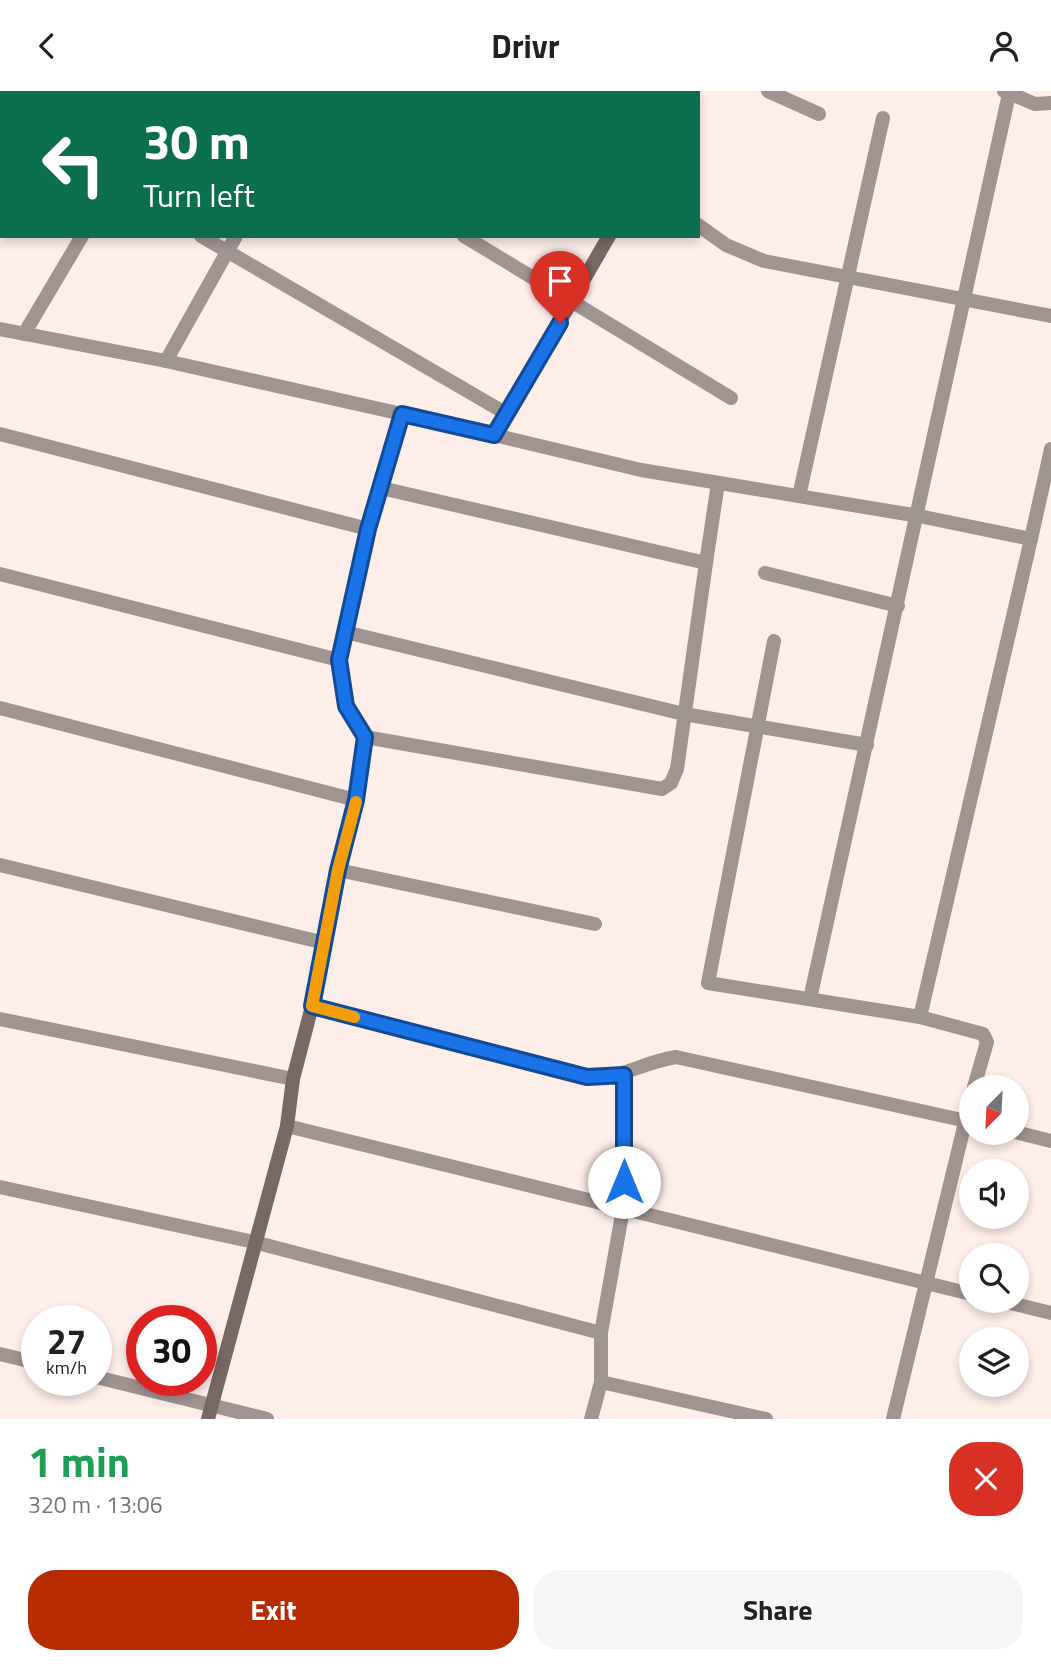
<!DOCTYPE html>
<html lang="en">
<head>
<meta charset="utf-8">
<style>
	:root { --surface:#fff; --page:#f6f6f6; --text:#202124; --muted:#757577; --accent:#b62b00 }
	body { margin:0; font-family:"Titillium Web",sans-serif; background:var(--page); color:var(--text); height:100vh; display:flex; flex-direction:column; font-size:26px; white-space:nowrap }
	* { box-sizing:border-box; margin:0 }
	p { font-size:23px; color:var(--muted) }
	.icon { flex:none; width:38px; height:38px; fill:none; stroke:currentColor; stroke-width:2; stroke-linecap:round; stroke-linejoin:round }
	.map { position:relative; height:1328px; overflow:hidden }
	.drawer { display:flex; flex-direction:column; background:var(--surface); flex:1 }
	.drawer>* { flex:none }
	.guide { position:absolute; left:0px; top:0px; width:700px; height:147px; box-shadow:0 4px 10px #0003; background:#0b6e4f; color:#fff; overflow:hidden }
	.needle { width:46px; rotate:204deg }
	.fabs { position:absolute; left:959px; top:984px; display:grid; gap:14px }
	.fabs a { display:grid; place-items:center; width:70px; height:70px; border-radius:50%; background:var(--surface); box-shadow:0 4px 10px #0003; font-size:35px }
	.speed { position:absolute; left:21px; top:1214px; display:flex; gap:14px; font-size:35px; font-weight:700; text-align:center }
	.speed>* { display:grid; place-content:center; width:91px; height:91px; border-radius:50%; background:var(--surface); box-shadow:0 4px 10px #0003; line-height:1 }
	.speed small { font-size:18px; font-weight:400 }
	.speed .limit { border:10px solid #d22; background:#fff; color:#111 }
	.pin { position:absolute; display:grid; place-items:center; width:60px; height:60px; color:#fff; margin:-72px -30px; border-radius:50% 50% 50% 0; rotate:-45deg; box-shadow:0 0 7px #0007 }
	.pin .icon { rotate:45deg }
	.me { position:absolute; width:77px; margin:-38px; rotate:0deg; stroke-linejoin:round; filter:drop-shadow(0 0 5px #0008) }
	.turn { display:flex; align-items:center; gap:24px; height:147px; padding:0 28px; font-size:32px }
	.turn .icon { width:91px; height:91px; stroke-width:2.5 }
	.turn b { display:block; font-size:49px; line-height:60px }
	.round { display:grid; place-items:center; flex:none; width:74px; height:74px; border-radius:28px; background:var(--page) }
	.headline { display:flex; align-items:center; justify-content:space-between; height:119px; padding:0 28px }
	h1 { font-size:42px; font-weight:700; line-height:52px; color:#1e9e55 }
	.cta { display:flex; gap:14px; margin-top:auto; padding:14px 28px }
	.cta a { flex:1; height:80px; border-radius:28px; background:var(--accent); color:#fff; font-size:28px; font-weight:700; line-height:80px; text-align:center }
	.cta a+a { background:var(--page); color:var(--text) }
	header { display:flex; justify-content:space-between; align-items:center; height:91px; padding:0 28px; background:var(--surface); font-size:32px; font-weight:700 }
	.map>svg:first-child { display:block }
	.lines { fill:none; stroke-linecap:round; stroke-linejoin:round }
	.lane { stroke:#a09491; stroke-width:14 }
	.street { stroke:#a09491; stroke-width:14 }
	.secondary { stroke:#786864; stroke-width:14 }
	.route-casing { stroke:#114b97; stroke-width:18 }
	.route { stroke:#1a73e8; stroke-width:12 }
	.slow { stroke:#f59e0b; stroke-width:12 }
</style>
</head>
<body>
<header><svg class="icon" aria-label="back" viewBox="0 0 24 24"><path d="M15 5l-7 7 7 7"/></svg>Drivr<svg class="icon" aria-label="person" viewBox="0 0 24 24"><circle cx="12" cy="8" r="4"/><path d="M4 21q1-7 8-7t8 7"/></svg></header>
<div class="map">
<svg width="1051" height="1328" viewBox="0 0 1051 1328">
	<rect width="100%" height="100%" fill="#feeee9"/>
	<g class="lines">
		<path class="lane" d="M 920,926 L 1031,448"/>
		<g class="street">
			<path d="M 218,0 L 221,2"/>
			<path d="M 487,0 L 490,2"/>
			<path d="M 768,0 L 819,23"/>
			<path d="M 1004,0 L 1035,13 L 1051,12"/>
			<path d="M 16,2 L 17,0"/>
			<path d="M 318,2 L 319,0"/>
			<path d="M 0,30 L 2,27"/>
			<path d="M 698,134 L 726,154 L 764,170 L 1051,225"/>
			<path d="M 201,145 L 507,323"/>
			<path d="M 464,145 L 731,307"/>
			<path d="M 0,238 L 166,270 L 402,323"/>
			<path d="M 24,243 L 82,145"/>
			<path d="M 166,270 L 236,145"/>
			<path d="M 0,343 L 368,438"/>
			<path d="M 494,344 L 641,379 L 919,425 L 1031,448 L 1051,358"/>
			<path d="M 799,405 L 883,27"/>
			<path d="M 706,472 L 718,392"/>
			<path d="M 765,482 L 898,515"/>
			<path d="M 0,483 L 339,569"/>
			<path d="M 345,541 L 684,623 L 867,654"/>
			<path d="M 774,550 L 708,892 L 920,926 L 983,943 L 987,951 L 974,996"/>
			<path d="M 0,617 L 356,709"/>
			<path d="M 365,646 L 662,698 L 671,692 L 677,678 L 706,472 L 381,397"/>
			<path d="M 0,774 L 325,852"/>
			<path d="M 338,779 L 595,833"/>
			<path d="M 810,908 L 1009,3"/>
			<path d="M 312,915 L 587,986 C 626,987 640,972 676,966 L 971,1031"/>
			<path d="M 0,928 L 293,988"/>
			<path d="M 287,1035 L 971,1203"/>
			<path d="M 1015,1041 L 1051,1050"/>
			<path d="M 0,1096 L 254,1151 L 601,1242 L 601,1291 L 766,1328"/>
			<path d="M 998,1209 L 1051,1222"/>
			<path d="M 601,1242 L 623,1118 L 624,984"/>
			<path d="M 0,1263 L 37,1272"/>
			<path d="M 96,1286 L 267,1328"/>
			<path d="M 591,1328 L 601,1291"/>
			<path d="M 893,1328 L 971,1007"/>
		</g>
		<g class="secondary">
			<path d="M 691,2 L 692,0"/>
			<path d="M 208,1328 L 287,1035 L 293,988 L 312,915 L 338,779 L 356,709 L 365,646 L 346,615 L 339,569 L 368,438 L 402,323 L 494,344 L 609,145"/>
		</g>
	</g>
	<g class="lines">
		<defs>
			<path id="route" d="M 560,232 L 494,344 L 402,323 L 368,438 L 339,569 L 346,615 L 365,646 L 356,709 L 338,779 L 312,915 L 587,986 L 624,984 L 624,1091"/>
		</defs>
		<use href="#route" class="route-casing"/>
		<use href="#route" class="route"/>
		<path class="slow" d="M 354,926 L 312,915 L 338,779 L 356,711"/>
	</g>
</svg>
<div class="fabs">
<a><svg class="needle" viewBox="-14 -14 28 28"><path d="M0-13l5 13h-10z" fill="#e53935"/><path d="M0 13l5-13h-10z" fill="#757577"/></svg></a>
<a><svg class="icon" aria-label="sound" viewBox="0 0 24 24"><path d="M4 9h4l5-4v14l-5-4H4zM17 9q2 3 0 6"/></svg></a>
<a><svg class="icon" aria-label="search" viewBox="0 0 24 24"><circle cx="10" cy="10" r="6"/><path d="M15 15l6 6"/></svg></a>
<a><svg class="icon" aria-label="layers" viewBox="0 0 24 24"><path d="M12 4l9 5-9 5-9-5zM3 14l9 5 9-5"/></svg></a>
</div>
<div class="speed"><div>27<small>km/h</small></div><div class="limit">30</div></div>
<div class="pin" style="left:560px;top:232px;background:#d93025"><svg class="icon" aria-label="arrive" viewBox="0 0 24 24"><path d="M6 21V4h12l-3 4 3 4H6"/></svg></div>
<svg class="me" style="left:624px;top:1091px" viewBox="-20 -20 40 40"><circle r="19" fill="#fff"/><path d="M0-13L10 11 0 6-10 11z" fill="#1a73e8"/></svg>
<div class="guide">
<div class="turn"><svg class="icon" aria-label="left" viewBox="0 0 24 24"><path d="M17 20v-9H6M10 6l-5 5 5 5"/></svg><div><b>30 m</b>Turn left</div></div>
</div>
</div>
<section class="drawer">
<div class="headline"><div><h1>1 min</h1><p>320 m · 13:06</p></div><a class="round" style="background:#d93025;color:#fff"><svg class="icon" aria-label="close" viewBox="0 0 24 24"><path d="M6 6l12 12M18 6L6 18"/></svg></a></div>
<div class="cta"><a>Exit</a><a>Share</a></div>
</section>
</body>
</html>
